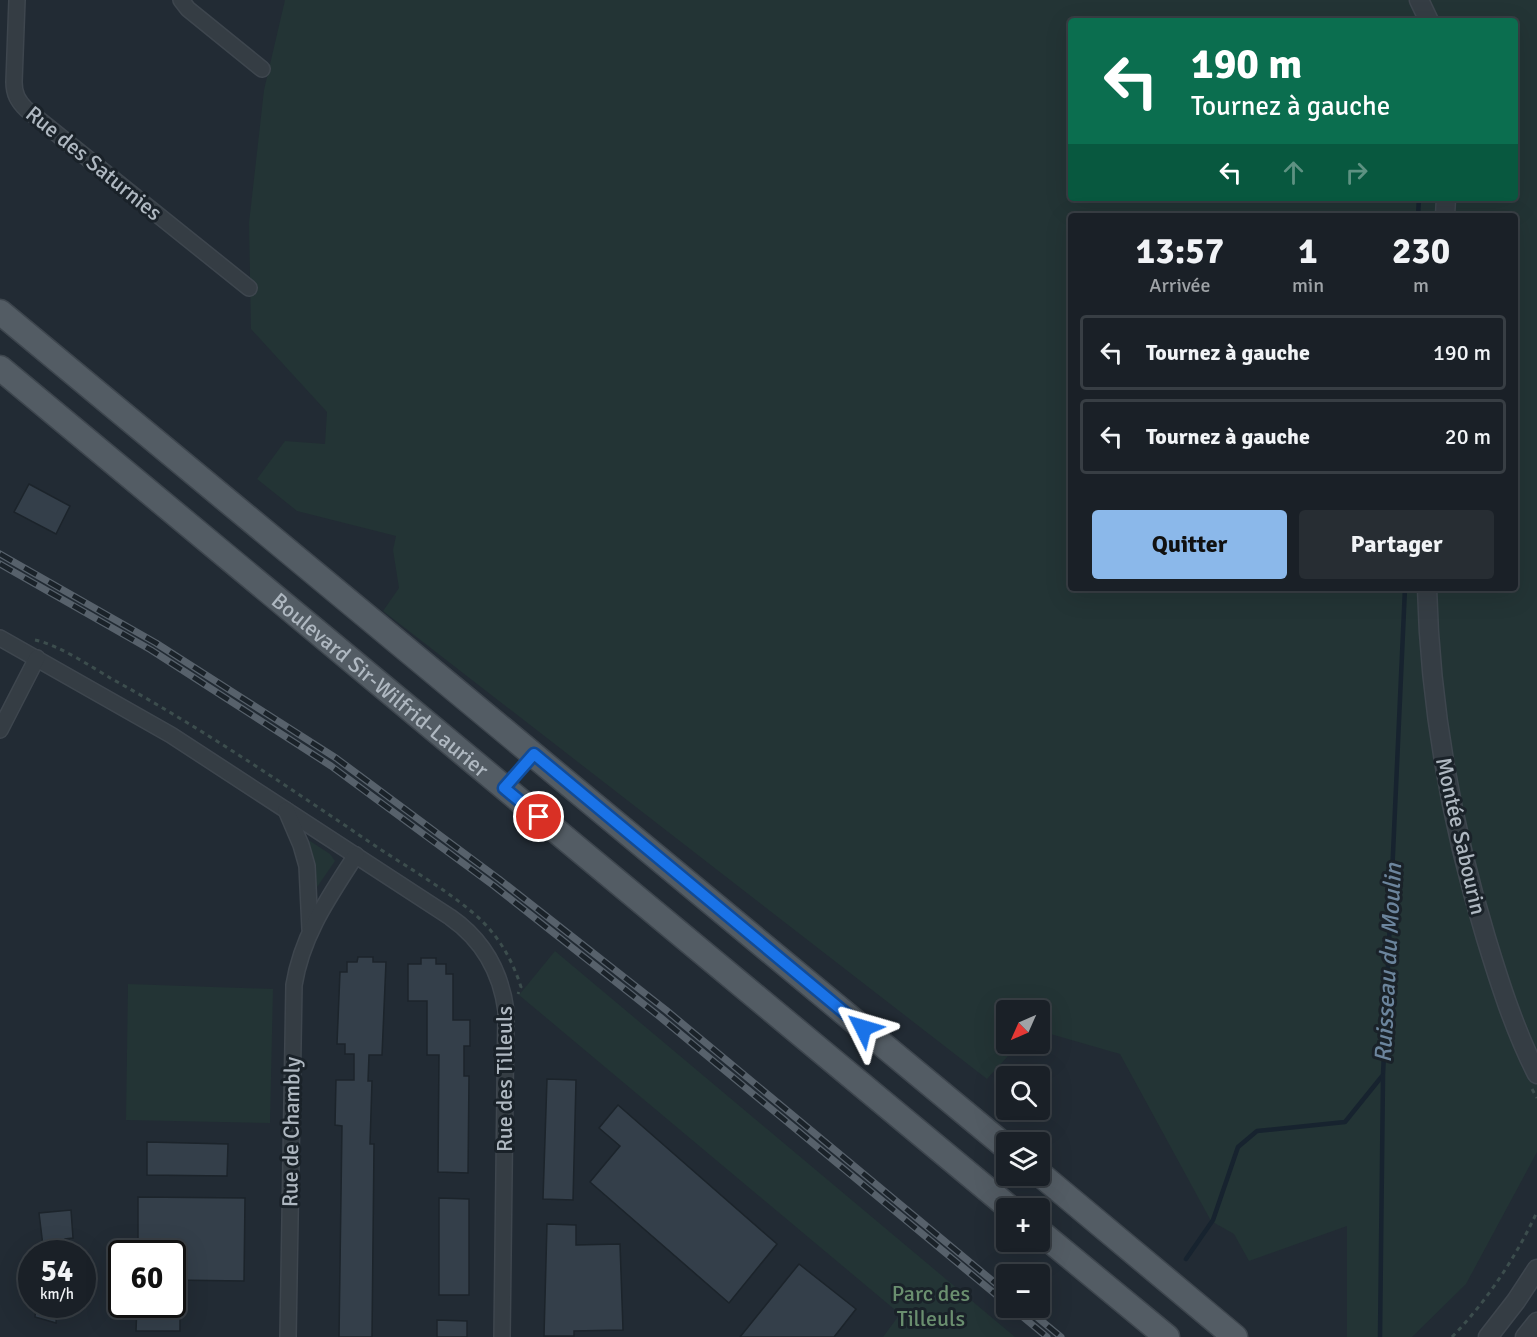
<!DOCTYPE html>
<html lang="fr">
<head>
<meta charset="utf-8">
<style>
	:root { --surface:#1a2027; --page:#272d33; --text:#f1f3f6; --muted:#9fa3a7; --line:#383e44; --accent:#8bb8ea }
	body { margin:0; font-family:Signika,sans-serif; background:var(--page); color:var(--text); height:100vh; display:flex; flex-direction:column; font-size:22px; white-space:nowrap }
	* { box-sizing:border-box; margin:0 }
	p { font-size:20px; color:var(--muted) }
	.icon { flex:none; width:33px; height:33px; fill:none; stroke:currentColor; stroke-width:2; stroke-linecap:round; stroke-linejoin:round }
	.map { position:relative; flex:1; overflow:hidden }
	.side { position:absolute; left:1068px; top:213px; width:450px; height:378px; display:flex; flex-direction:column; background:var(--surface); border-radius:6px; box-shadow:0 6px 24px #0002,0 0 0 2px var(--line) }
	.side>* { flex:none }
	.hud { position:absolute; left:1068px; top:18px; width:450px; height:183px; border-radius:6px; box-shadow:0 6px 24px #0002,0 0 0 2px var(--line); background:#0b6e4f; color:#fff; overflow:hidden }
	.needle { width:39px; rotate:225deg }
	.fabs { position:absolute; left:996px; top:1000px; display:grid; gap:12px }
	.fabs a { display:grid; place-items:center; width:54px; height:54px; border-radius:6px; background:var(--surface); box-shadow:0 6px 24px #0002,0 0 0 2px var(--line); font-size:30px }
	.speed { position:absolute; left:18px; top:1240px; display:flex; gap:12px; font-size:30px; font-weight:700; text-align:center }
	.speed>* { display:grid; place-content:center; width:78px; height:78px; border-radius:50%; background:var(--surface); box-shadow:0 6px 24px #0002,0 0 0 2px var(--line); line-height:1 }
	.speed small { font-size:15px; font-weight:400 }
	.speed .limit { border:3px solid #111; border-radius:9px; background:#fff; color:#111 }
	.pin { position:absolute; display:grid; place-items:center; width:51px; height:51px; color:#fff; margin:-26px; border:3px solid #fff; border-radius:50%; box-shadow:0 2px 6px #0007 }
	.me { position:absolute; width:66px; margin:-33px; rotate:310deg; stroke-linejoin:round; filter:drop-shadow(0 0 4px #0008) }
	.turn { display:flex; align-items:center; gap:21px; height:126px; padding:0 24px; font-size:27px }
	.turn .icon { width:78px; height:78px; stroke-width:2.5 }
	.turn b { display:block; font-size:42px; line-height:51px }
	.lanes { display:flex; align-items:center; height:57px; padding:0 24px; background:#0003; justify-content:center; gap:30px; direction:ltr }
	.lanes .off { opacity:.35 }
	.eta { display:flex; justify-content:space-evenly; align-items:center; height:102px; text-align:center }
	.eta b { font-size:36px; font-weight:800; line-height:42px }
	.primary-button { display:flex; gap:12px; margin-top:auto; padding:12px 24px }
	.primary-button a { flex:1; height:69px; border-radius:6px; background:var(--accent); color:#111; font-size:24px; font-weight:800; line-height:69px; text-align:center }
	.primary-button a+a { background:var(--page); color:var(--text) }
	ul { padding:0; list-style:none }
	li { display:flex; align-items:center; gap:18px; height:75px; margin:0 12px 9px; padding:0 12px; border:3px solid var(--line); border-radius:6px }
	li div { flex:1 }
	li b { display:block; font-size:22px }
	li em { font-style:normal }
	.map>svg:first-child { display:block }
	.green { fill:#233435; fill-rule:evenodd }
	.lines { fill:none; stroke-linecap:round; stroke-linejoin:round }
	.stream { stroke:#17232f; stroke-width:4.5 }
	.building { fill:#343f4a; stroke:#1c242b; stroke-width:1.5 }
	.service-casing { stroke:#3e464e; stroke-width:10 }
	.minor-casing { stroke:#3e464e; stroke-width:18 }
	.tertiary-casing { stroke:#3e464e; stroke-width:21 }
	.primary-casing { stroke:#3e464e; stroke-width:27 }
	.path { stroke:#3c4d4d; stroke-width:3; stroke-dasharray:4.5 4.5; stroke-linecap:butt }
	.service { stroke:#353d44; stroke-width:8 }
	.minor { stroke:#353d44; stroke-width:15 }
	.tertiary { stroke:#353d44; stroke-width:18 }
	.primary { stroke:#535c64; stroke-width:24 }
	.rail-casing { stroke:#57616b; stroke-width:7 }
	.rail { stroke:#1a2229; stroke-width:4.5; stroke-dasharray:14; stroke-linecap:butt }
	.route-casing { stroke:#114b97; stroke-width:15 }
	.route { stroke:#1a73e8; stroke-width:10 }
	.labels { text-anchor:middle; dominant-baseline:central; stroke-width:6; stroke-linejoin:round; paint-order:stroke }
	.street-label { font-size:22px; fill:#afb8c1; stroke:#1a2229 }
	.park-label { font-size:22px; fill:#6a8f6f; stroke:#1a2229 }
	.water-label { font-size:24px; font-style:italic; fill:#6c859d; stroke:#1a2229 }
</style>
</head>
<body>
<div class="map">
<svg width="1537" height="1337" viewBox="0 0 1537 1337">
	<rect width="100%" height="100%" fill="#222b34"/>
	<g class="green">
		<path d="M 285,0 L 1537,0 L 1537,1152 L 1466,1284 L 1412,1337 L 1347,1337 L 1347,1226 L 1249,1261 L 1234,1234 L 1211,1221 L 1120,1054 L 1040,1031 L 1040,1011 L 1006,1011 L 1006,1044 L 1019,1044 L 987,1079 L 383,611 L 399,588 L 393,550 L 396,536 L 297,511 L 257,479 L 285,441 L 325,444 L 327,412 L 251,329 L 249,223 L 264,90 ZM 1071,21 L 1515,21 L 1515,198 L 1071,198 ZM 1071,216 L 1515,216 L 1515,588 L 1071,588 Z"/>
		<path d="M 308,841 L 310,841 L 330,854 L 335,861 L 315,890 L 312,856 Z"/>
		<path d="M 555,951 L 1015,1337 L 883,1337 L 900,1314 L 519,995 Z"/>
		<path d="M 128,984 L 273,989 L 270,1123 L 126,1120 Z"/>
	</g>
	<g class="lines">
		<g class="stream">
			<path d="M 1418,216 L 1419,198"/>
			<path d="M 1186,1259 L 1213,1220 L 1238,1147 L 1257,1131 L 1345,1122 L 1383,1075 L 1405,588"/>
			<path d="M 1380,1337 L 1383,1076"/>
		</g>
	</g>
	<g class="building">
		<path d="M 29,484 L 70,506 L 56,534 L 14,512 Z"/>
		<path d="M 358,957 L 373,957 L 373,962 L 386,962 L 382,1055 L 369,1055 L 368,1081 L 372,1081 L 370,1144 L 374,1144 L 372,1337 L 339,1337 L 342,1126 L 335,1125 L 336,1080 L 354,1080 L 354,1054 L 345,1054 L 345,1044 L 337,1044 L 340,972 L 347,972 L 347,962 L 357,962 Z"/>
		<path d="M 421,958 L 436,958 L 436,964 L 446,964 L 446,974 L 453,974 L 453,1020 L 470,1020 L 470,1046 L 464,1046 L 464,1076 L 469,1076 L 468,1173 L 438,1172 L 439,1055 L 427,1055 L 427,1001 L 408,1001 L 408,964 L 421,964 Z"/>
		<path d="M 547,1079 L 576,1080 L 573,1200 L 543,1199 Z"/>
		<path d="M 618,1105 L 777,1244 L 729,1303 L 590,1182 L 620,1146 L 599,1128 Z"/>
		<path d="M 147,1142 L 228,1144 L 227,1176 L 147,1175 Z"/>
		<path d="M 138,1197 L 245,1198 L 244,1281 L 172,1280 L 172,1254 L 138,1254 Z"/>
		<path d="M 439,1198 L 469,1199 L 469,1295 L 439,1295 Z"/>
		<path d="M 71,1210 L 73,1238 L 65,1239 L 66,1254 L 44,1254 L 39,1213 Z"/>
		<path d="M 547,1224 L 576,1225 L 576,1245 L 620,1244 L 623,1330 L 574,1331 L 574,1336 L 544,1336 Z"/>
		<path d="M 799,1264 L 856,1309 L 834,1337 L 740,1337 Z"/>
		<path d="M 36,1305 L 57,1305 L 56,1323 L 35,1317 Z"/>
		<path d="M 137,1305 L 180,1305 L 180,1331 L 136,1331 Z"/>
		<path d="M 437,1320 L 467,1321 L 467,1337 L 437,1337 Z"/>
	</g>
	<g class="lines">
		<defs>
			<path id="service" d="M 507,784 L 531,757"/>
			<g id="minor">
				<path d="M 17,0 L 14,82 C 14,94 18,101 26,109 L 249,288"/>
				<path d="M 181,0 L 188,9 L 262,69"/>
				<path d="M 0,638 L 171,735 L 450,917 C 483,940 501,972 506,1011 L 502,1337"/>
				<path d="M 0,730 L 37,658"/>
				<path d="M 286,810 L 301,845 L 307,866 L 310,929"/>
				<path d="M 288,1337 L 294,985 C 302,935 329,897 356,855"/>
			</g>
			<g id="tertiary">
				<path d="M 1419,0 L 1429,21"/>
				<path d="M 1445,216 L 1446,198"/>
				<path d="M 1427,588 C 1430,708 1451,823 1486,938 C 1500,984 1515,1031 1537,1074"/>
				<path d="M 1488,1337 L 1516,1301 L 1537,1269"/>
				<path d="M 1525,1337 L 1537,1322"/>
			</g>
			<g id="primary">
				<path d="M 0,312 L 1006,1147"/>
				<path id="s1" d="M 0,368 L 1011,1209"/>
				<path d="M 1040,1174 L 1235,1337"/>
				<path d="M 1040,1232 L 1167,1337"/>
			</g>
		</defs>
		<use href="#service" class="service-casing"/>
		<use href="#minor" class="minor-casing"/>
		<use href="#tertiary" class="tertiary-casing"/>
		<use href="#primary" class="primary-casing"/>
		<g class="path">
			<path d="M 35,640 C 59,645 90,666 112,679 C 203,729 288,787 374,845 C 408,868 453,893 482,921 C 501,940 513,962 521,987 L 518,994"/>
			<path d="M 1532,1089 L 1537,1098"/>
			<path d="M 1452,1337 C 1487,1301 1516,1257 1537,1212"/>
		</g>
		<use href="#service" class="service"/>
		<use href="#minor" class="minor"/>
		<use href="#tertiary" class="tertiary"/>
		<use href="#primary" class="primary"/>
		<defs>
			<g id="rail">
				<path d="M 0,554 L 156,643 L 336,758 L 499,879 L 666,1010 L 1006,1292"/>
				<path d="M 0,564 L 151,650 L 331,766 L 494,886 L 660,1017 L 1006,1303"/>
				<path d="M 1012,1308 L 1047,1337"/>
				<path d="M 1026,1308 L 1061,1337"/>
			</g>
		</defs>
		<use href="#rail" class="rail-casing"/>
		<use href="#rail" class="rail"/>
	</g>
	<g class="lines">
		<defs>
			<path id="route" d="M 539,817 L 504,788 L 534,754 L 863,1028"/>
		</defs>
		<use href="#route" class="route-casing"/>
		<use href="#route" class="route"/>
	</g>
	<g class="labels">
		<g class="street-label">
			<text transform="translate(94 163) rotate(39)">Rue des Saturnies</text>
			<text stroke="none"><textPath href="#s1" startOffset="495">Boulevard Sir-Wilfrid-Laurier</textPath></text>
			<text transform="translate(1461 836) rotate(77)">Montée Sabourin</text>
			<text transform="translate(504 1079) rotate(-90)">Rue des Tilleuls</text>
			<text transform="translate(291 1132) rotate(-89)">Rue de Chambly</text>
		</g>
		<g class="park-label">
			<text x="931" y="1293">Parc des<tspan x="931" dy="25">Tilleuls</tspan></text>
		</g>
		<g class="water-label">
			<text transform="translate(1388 963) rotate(-87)">Ruisseau du Moulin</text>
		</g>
	</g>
</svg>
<div class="fabs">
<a><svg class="needle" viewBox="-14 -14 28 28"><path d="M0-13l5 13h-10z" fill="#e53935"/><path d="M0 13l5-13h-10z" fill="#9fa3a7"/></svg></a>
<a><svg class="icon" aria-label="search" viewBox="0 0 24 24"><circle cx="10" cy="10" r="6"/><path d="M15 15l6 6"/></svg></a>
<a><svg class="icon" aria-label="layers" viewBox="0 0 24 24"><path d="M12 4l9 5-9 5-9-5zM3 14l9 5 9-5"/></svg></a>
<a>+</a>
<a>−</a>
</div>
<div class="speed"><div>54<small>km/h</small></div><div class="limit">60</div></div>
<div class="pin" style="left:539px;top:817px;background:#d93025"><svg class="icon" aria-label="arrive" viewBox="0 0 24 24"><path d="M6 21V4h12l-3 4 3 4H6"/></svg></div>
<svg class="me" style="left:863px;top:1028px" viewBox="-20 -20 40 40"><path d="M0-17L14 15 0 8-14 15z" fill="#1a73e8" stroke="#fff" stroke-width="4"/></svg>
<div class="hud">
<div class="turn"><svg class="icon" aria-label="left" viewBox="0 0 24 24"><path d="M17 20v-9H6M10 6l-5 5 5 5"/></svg><div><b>190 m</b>Tournez à gauche</div></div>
<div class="lanes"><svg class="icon" aria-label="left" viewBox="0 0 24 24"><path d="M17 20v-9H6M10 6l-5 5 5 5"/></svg><svg class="icon off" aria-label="ahead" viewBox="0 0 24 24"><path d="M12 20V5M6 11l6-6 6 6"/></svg><svg class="icon off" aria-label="right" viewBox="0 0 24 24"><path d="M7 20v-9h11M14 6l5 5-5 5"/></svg></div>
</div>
<section class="side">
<div class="eta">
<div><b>13:57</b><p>Arrivée</p></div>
<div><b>1</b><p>min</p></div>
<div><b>230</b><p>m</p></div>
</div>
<ul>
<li><svg class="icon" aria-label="left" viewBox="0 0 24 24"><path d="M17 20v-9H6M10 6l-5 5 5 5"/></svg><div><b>Tournez à gauche</b></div><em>190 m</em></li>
<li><svg class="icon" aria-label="left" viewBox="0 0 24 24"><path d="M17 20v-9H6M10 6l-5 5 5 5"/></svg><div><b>Tournez à gauche</b></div><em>20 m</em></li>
</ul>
<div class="primary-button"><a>Quitter</a><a>Partager</a></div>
</section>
</div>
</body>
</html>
